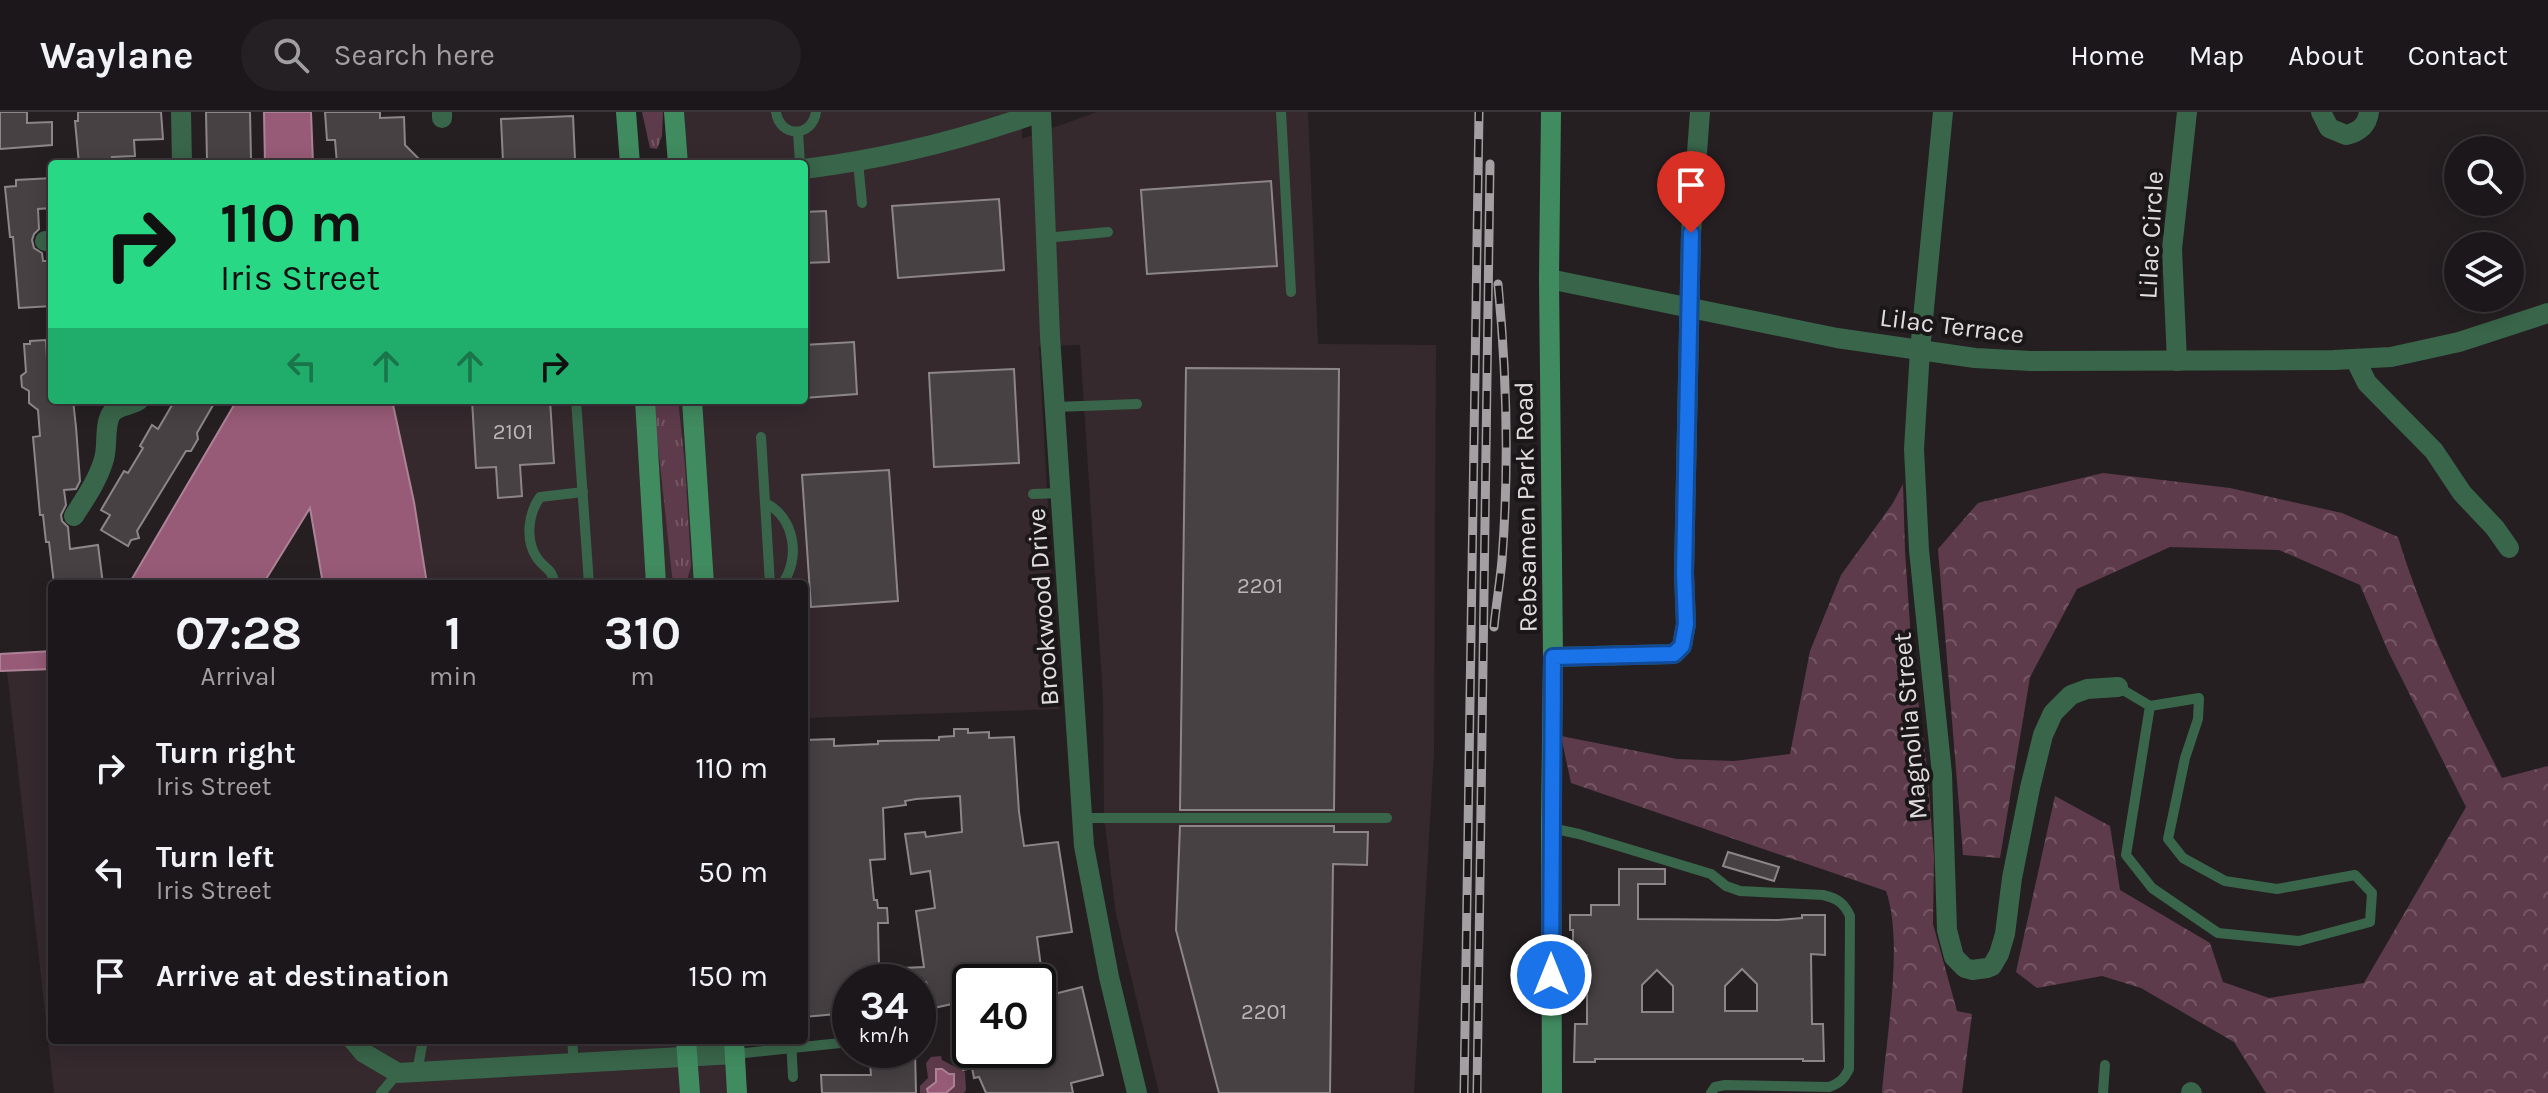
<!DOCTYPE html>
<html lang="en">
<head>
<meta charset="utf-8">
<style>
	:root { --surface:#1c171a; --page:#252023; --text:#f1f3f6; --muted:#a09fa2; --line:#3a3639 }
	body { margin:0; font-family:Karla,sans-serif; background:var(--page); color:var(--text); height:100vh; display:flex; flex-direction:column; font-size:30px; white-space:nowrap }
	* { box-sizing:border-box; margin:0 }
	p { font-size:26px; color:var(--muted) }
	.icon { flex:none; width:44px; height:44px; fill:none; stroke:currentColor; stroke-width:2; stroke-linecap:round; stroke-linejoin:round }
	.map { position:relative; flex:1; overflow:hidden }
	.sheet { position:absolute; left:48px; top:468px; width:760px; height:464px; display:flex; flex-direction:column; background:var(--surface); border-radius:8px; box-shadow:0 4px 20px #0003,0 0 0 2px var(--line) }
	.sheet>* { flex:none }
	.top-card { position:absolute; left:48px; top:48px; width:760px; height:244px; border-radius:8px; box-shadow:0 4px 20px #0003,0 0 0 2px var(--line); background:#28d885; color:#111; overflow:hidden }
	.fabs { position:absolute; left:2444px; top:24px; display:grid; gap:16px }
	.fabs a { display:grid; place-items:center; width:80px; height:80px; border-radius:50%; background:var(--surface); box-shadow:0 4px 20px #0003,0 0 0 2px var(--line); font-size:40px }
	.speed { position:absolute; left:832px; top:852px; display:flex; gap:16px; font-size:40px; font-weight:700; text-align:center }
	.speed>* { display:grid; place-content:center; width:104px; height:104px; border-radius:50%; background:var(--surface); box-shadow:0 4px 20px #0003,0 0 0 2px var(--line); line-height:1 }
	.speed small { font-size:20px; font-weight:400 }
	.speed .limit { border:4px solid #111; border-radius:12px; background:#fff; color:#111 }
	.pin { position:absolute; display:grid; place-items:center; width:68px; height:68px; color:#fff; margin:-82px -34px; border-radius:50% 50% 50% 0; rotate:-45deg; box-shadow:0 0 8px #0007 }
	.pin .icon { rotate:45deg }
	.me { position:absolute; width:88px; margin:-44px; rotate:0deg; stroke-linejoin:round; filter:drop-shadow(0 0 6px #0008) }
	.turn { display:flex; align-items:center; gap:28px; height:168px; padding:0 40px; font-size:36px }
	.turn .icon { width:104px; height:104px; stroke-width:2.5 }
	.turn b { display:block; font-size:56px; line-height:68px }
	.lanes { display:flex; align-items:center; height:76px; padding:0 40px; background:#0003; justify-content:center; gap:40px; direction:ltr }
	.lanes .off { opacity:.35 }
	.eta { display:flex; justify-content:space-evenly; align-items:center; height:136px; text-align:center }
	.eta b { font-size:48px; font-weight:700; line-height:56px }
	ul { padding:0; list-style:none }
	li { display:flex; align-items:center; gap:24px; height:104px; padding:0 40px }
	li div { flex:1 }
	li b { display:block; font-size:30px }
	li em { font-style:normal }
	header { display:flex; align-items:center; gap:48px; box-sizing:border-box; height:112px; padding:0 40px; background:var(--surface); border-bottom:2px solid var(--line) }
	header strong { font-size:38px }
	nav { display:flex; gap:44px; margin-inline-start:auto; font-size:28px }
	.search { width:560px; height:72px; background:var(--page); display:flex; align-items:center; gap:20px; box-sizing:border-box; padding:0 28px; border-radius:44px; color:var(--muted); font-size:30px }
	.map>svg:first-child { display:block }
	.built { fill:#35292e }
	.grass { fill:url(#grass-tufts) }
	.forest { fill:url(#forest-crowns) }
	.pitch { fill:#5e3b4b }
	.water { fill:#975b77; stroke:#ad8296; stroke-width:2 }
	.building { fill:#474143; stroke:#8d8689; stroke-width:2; fill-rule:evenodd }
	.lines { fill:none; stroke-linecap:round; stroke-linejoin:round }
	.lane { stroke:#39654a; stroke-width:10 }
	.street { stroke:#39654a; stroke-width:20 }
	.secondary { stroke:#418b60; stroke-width:20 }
	.rail-casing { stroke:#a49fa2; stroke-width:9 }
	.rail { stroke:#1b1618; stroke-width:6; stroke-dasharray:18; stroke-linecap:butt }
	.route-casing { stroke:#114b97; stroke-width:20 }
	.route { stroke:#1a73e8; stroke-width:14 }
	.labels { text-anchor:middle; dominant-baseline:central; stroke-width:8; stroke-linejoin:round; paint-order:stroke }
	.number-label { font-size:22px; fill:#bab6b8 }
	.street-label { font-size:26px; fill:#e1dddf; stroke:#1b1618 }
</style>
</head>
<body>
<header>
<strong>Waylane</strong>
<div class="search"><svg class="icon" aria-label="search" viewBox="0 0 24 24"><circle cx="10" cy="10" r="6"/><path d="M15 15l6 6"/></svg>Search here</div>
<nav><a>Home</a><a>Map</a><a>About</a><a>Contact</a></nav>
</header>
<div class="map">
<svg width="2548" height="981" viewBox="0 0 2548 981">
	<defs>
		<pattern id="grass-tufts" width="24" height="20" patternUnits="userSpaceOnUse" patternTransform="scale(2)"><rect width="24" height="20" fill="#5e3b4b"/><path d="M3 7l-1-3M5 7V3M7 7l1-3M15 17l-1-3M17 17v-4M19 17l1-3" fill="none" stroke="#755764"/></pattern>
		<pattern id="forest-crowns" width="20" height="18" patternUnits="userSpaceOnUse" patternTransform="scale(2)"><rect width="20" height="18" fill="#5e3b4b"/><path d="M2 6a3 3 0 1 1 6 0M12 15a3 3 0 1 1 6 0" fill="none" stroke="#755764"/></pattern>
	</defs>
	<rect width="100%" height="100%" fill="#251f22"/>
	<g class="built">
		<path d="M 684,0 L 1022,0 L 1022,27 L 1097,0 L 1308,0 L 1318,232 L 1436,233 L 1434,641 L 1414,981 L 1159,981 L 1116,802 L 1104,705 L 1103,585 L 1080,233 L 1039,234 L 1059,597 L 804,606 L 804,472 L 427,472 L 414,390 L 392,288 L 804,288 L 804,52 L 688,52 Z"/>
		<path d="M 52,557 L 52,928 L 743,928 L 746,981 L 54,981 L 7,559 Z"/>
	</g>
	<g class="grass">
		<path d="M 642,0 L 663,0 L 662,24 L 657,37 L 650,36 Z"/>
		<path d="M 653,288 L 678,288 L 685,354 L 691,454 L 687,468 L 682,472 L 673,472 Z"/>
	</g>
	<g class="forest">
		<path d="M 2103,361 L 2230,376 L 2342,401 L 2398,425 C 2424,510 2462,588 2502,666 L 2548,654 L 2548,981 L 2266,981 L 2234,930 L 2141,876 L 2102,864 L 2037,876 L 2016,860 L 2055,684 L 2110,714 L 2120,778 L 2210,831 L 2223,870 L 2269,886 L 2364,871 L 2466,695 L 2388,539 L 2360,473 L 2279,438 L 2170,435 L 2077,477 L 2030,565 L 2000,746 L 1963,743 L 1938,437 L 1978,391 Z"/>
		<path d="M 1903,372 L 1905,439 L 1912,543 L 1927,655 L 1934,745 L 1933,812 L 1957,899 L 1972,902 L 1962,981 L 1882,981 C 1886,926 1904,829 1886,779 L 1571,671 L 1561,624 L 1677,647 L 1734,649 L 1790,642 L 1810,539 L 1841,463 L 1893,391 Z"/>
	</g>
	<path class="pitch" d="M 941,944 L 942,948 L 965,960 L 966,978 L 964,981 L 920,981 L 920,974 L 928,966 L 926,951 L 931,945 Z"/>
	<g class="water">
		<path d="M 264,0 L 311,0 L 313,52 L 265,52 Z"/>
		<path d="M 237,288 L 392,288 L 414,390 L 427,472 L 323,472 L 310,396 L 263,472 L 129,472 Z"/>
		<path d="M 52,539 L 52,557 L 0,559 L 0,542 Z"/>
		<path d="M 936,957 L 942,957 L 949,962 L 954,962 L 954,974 L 946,981 L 928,981 L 927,977 L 936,970 Z"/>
	</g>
	<g class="building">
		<path d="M 0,0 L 27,0 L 27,11 L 52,10 L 52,33 L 0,37 Z"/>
		<path d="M 78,0 L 161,0 L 163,27 L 134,28 L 135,44 L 112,45 L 113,52 L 79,52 L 75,9 L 78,9 Z"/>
		<path d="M 206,0 L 250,0 L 251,48 L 207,49 Z"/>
		<path d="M 325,0 L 380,0 L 380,6 L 404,5 L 405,33 L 424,52 L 337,52 L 335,28 L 327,28 Z"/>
		<path d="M 573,4 L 575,47 L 503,50 L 501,7 Z"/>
		<path d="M 52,66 L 52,96 L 38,97 L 39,117 L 34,122 L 32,128 L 34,136 L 42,141 L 43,149 L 52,149 L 52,194 L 19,196 L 13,125 L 10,125 L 5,75 L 16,74 L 16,68 Z"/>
		<path d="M 1271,69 L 1277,154 L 1147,162 L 1141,78 Z"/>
		<path d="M 999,87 L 1004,158 L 898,166 L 892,94 Z"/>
		<path d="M 826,99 L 829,150 L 804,151 L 804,100 Z"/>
		<path d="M 46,228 L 48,266 L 52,270 L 52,288 L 73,288 L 76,315 L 80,369 L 76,377 L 64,378 L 66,393 L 61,403 L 62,409 L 68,415 L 70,437 L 98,433 L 103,472 L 54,472 L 49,430 L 46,430 L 43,403 L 40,403 L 33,325 L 40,324 L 38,298 L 29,291 L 29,279 L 22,275 L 21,264 L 26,260 L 24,232 L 30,232 L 30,229 Z"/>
		<path d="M 854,230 L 857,282 L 804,286 L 804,233 Z"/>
		<path d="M 1186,256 L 1339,257 L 1334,698 L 1180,698 Z"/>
		<path d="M 1014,257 L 1019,351 L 934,355 L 929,261 Z"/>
		<path d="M 175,288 L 216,288 L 197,321 L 198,327 L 191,339 L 186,339 L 137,419 L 139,426 L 131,428 L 128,434 L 101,418 L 110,403 L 101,398 L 124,359 L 128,361 L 143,336 L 140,334 L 152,313 L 158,317 Z"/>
		<path d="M 472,288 L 550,288 L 554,351 L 520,353 L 522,384 L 498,386 L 496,355 L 476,356 Z"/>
		<path d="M 889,358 L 898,489 L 811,495 L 802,363 Z"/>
		<path d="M 954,617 L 968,617 L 968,621 L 989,620 L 989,626 L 1014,625 L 1019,700 L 1024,734 L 1058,730 L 1072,820 L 1037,825 L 1043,870 L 970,870 L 970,888 L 934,896 L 926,870 L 850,870 L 850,896 L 836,897 L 836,902 L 804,905 L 804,628 L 834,627 L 834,634 L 878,632 L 878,629 L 939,628 L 939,625 L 954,624 ZM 960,684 L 962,720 L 926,725 L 925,720 L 905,722 L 911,762 L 930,759 L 935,796 L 916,799 L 924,855 L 879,857 L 878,811 L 888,811 L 887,796 L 878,796 L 877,788 L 874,788 L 870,748 L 885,747 L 883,696 L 906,693 L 905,689 L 916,687 Z"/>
		<path d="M 1180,714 L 1334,714 L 1334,720 L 1368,720 L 1367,753 L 1333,752 L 1330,981 L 1219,981 L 1176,818 Z"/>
		<path d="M 1728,740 L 1779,755 L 1774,769 L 1723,754 Z"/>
		<path d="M 1619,757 L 1665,757 L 1665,772 L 1638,772 L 1638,807 L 1778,808 L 1802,806 L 1802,803 L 1825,803 L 1825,843 L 1811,842 L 1812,912 L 1823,912 L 1824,949 L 1803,949 L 1803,947 L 1595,947 L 1595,950 L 1574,950 L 1575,912 L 1587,912 L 1587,843 L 1573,843 L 1573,818 L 1570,818 L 1570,803 L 1591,803 L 1591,793 L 1619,793 ZM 1742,857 L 1757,872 L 1757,899 L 1725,899 L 1725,874 ZM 1657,858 L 1673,874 L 1673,900 L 1642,900 L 1642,873 Z"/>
		<path d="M 1082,875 L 1103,963 L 1071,971 L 1073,981 L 986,981 L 979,965 L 974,966 L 972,956 L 963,958 L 960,944 L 966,943 L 968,938 L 1038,938 L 1038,886 Z"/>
		<path d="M 869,938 L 915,938 L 916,981 L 822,981 L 821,963 L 871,963 Z"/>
	</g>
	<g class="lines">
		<g class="lane">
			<path d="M 776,0 C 780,26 812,26 816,0"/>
			<path d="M 1281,0 L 1291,180"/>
			<path d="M 798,20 L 800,52"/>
			<path d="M 858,50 L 862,91"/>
			<path d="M 1045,126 L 1108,120"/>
			<path d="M 576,288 L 589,472"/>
			<path d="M 1055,295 L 1137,292"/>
			<path d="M 761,325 L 770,472"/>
			<path d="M 1033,382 L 1061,381"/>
			<path d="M 765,391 C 795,405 801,447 782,472"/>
			<path d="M 555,472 C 550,453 546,459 537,446 C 525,428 528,402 540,385 L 583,380"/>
			<path d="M 2118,575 L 2150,594 L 2126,743 L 2152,776 L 2218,821 L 2299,829 L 2370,810 L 2372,781 L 2355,763 L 2277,777 L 2225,769 L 2183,746 L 2168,727 L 2185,646 L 2198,607 L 2199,586 L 2150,594"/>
			<path d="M 1081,706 L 1387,706"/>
			<path d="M 1551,716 L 1579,722 L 1711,762 L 1726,774 L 1740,779 L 1823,783 C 1837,786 1844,791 1850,804 L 1849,957 C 1844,967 1840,971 1829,975 L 1725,973 L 1715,975 L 1711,981"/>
			<path d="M 572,928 L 574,952"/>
			<path d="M 791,928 L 793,965"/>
			<path d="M 735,942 L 850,930"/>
			<path d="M 417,960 L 423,928"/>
			<path d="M 381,981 L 398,961"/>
			<path d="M 2103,981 L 2105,953"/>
		</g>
		<g class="street">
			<path d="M 181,0 L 182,52"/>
			<path d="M 442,0 L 442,6"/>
			<path d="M 1041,0 L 1050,224 L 1084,734 L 1109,865 L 1137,981"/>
			<path d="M 1943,0 L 1920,238 L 1914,337 L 1919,438 L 1942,662 L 1947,818 L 1954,845 L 1965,856 L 1972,858 L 1987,856 L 1992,854 L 1999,842 L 2005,822 L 2012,766 L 2030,676 L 2043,623 L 2053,601 L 2071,583 L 2087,577 L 2118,575"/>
			<path d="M 2321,0 L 2329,16 L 2346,23 C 2359,20 2367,14 2369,0"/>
			<path d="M 804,57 C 884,47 965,27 1040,0"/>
			<path d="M 45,129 L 52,129"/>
			<path d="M 1549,167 L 1837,226 L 1975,246 L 2031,249 L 2334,248 L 2391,245 L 2459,230 L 2548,201"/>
			<path d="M 2355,247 L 2367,271 L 2434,339 L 2462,381 L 2495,416 L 2509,436"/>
			<path d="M 2177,249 L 2172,137 L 2187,0"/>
			<path d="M 74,404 C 86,385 98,368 104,347 C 108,333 104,314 111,302 C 117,293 131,294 139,288"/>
			<path d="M 1553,545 L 1674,542 L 1682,534 L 1686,512 L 1684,461 L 1691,121 L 1700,0"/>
			<path d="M 353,928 L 364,941 L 398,961 L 735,942"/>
			<path d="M 2191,980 L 2192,981"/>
		</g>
		<g class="secondary">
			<path d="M 626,0 L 630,52"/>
			<path d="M 674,0 L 678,52"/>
			<path d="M 1551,0 L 1549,167 L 1553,545 L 1551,716 L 1552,981"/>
			<path d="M 645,288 L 656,472"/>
			<path d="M 692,288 L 704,472"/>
			<path d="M 686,928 L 690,981"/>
			<path d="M 734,928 L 737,981"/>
		</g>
		<defs>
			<g id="rail">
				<path d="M 1494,515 C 1496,493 1500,471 1502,448 C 1509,357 1507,264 1498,172"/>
				<path d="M 1464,981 L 1479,0"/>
				<path d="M 1477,981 L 1490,52"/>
			</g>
		</defs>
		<use href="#rail" class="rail-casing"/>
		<use href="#rail" class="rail"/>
	</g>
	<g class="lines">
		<defs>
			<path id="route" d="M 1551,863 L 1553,545 L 1674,542 L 1682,534 L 1686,512 L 1684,461 L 1691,121"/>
		</defs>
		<use href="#route" class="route-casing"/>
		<use href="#route" class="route"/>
	</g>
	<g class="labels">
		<g class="number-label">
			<text x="513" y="320">2101</text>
			<text x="1260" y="474">2201</text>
			<text x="1264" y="900">2201</text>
		</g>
		<g class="street-label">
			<text transform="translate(2151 123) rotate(-87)">Lilac Circle</text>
			<text transform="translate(1952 214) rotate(7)">Lilac Terrace</text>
			<text transform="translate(1526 395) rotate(-91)">Rebsamen Park Road</text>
			<text transform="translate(1043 495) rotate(-94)">Brookwood Drive</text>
			<text transform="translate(1910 614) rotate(-95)">Magnolia Street</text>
		</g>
	</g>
</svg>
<div class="fabs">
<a><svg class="icon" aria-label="search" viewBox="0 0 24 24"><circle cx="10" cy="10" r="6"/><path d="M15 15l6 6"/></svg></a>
<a><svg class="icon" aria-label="layers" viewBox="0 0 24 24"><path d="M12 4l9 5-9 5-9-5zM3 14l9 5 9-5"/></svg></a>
</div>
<div class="speed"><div>34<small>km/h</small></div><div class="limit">40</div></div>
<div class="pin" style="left:1691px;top:121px;background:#d93025"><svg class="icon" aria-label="arrive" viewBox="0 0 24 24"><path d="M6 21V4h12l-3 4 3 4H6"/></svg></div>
<svg class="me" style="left:1551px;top:863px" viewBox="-20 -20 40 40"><circle r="17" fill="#1a73e8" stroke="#fff" stroke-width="3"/><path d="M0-11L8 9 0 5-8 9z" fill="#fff"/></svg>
<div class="top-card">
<div class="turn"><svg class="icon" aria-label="right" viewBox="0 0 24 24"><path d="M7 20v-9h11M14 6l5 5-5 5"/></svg><div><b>110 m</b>Iris Street</div></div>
<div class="lanes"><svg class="icon off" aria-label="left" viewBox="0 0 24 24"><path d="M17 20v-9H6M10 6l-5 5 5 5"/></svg><svg class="icon off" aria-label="ahead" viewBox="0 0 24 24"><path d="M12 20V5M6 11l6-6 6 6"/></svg><svg class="icon off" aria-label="ahead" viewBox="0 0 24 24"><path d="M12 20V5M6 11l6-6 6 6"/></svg><svg class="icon" aria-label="right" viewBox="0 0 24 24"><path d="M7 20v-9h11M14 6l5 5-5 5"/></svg></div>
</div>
<section class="sheet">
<div class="eta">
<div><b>07:28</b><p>Arrival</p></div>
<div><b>1</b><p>min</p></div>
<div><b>310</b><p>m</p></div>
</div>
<ul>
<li><svg class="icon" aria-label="right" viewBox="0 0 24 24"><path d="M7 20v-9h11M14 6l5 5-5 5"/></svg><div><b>Turn right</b><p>Iris Street</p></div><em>110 m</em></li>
<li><svg class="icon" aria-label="left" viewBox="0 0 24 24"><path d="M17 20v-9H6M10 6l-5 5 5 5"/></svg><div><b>Turn left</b><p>Iris Street</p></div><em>50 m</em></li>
<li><svg class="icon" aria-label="arrive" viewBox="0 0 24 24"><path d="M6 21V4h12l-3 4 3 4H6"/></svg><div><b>Arrive at destination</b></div><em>150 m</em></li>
</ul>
</section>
</div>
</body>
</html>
